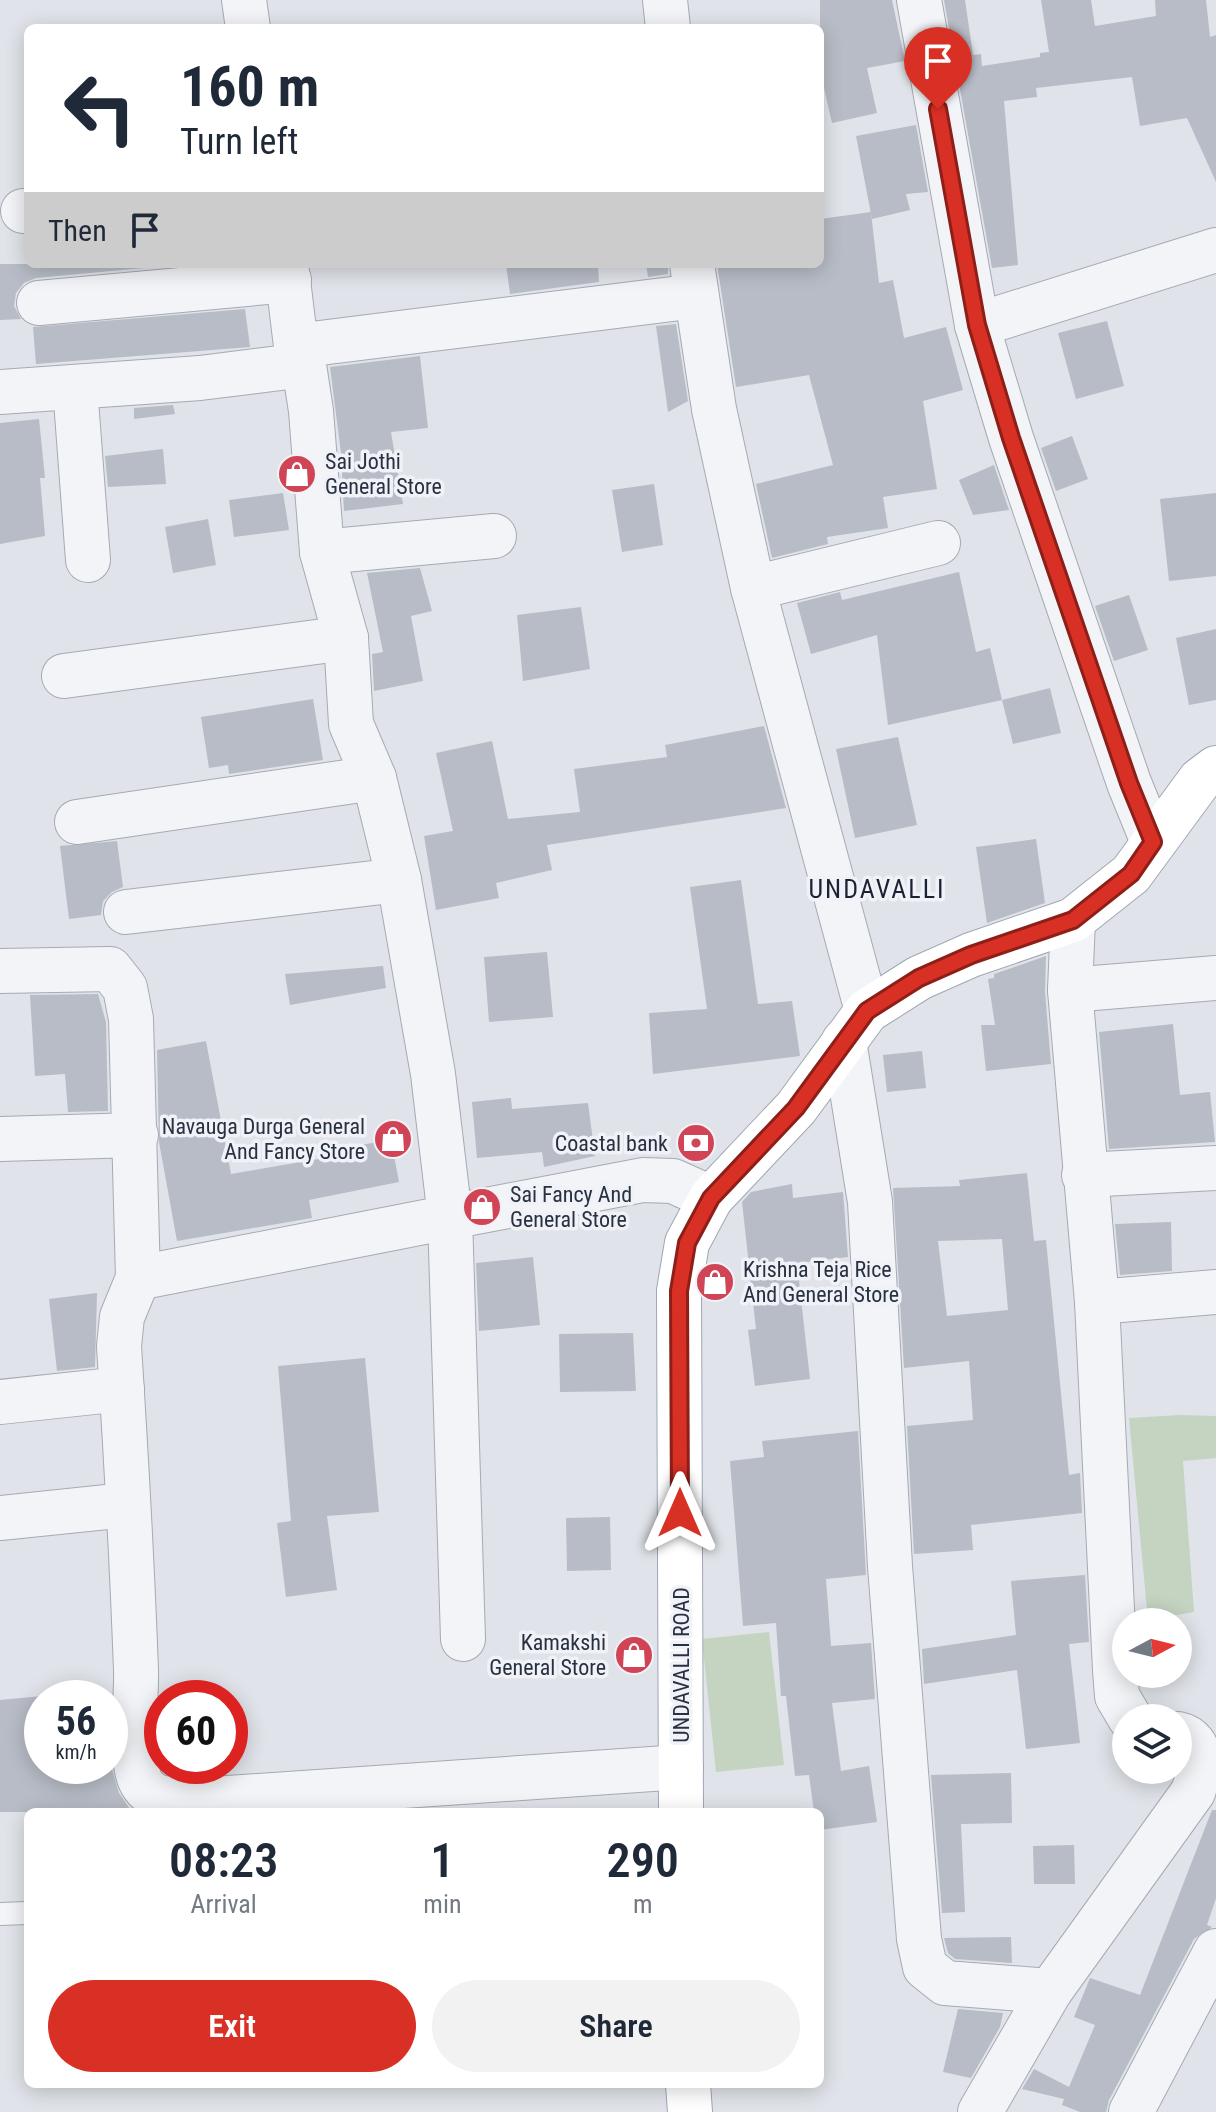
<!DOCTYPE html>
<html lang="en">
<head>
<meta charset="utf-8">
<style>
	:root { --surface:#fff; --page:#f2f2f3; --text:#1f2937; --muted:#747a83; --accent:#d93025 }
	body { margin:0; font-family:"Roboto Condensed",sans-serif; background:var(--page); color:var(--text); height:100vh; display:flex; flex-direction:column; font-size:30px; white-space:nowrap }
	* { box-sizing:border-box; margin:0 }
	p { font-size:26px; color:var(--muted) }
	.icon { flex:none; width:44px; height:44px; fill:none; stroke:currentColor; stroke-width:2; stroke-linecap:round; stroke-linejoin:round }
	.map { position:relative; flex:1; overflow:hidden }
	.side { position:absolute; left:24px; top:1808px; width:800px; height:280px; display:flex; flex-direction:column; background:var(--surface); border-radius:12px; box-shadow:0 4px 20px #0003 }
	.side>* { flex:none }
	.hud { position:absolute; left:24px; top:24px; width:800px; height:244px; border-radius:12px; box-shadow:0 4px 20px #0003; background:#fff; color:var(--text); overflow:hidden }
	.needle { width:52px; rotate:83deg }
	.fabs { position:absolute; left:1112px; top:1608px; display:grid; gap:16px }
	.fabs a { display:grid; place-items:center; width:80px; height:80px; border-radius:50%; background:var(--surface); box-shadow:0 4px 20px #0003; font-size:40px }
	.speed { position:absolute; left:24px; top:1680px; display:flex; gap:16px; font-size:40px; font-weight:700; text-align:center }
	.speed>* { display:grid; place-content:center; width:104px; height:104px; border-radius:50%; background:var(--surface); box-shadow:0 4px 20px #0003; line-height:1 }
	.speed small { font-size:20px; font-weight:400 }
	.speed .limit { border:12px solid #d22; background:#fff; color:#111 }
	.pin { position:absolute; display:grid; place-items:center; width:68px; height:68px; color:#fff; margin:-82px -34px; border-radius:50% 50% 50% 0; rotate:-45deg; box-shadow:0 0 8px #0007 }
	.pin .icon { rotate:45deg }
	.me { position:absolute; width:88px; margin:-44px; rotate:0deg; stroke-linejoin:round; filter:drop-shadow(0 0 6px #0008) }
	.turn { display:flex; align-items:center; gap:28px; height:168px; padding:0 24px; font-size:36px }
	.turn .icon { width:104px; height:104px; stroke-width:2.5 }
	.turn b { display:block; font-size:56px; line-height:68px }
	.then { display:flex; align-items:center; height:76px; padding:0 24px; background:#0003; gap:16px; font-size:30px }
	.eta { display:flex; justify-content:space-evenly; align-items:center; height:136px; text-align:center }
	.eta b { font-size:48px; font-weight:600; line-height:56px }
	.action { display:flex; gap:16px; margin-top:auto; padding:16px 24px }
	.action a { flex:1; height:92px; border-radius:48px; background:var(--accent); color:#fff; font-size:32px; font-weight:600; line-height:92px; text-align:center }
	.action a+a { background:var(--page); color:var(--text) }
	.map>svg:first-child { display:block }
	.green { fill:#c5d3c1 }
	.building { fill:#b7bcc6; fill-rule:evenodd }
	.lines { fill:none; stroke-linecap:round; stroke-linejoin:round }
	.service-casing { stroke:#a5aab3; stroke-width:24 }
	.minor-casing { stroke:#a5aab3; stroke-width:46 }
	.primary-casing { stroke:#9fa7b5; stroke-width:46 }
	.service { stroke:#f3f4f7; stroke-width:22 }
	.minor { stroke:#f3f4f7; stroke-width:44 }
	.primary { stroke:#fff; stroke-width:44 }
	.route-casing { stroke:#8d1f18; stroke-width:20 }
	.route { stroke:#d93025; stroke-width:14 }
	.labels { text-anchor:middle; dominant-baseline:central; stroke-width:7; stroke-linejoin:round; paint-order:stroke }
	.poi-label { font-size:22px; fill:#283141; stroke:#f0f2f7; text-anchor:start }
	.street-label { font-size:22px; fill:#283141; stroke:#f0f2f7 }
	.quarter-label { font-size:26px; letter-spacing:2px; fill:#1b2232; stroke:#f0f2f7 }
</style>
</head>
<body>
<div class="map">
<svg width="1216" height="2112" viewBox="0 0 1216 2112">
	<rect width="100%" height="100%" fill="#e0e3e9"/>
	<g class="green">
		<path d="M 1180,1415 L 1216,1416 L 1216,1458 L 1183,1461 L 1194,1612 L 1148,1620 L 1129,1418 Z"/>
		<path d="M 769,1632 L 784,1765 L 716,1772 L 702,1639 Z"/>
	</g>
	<g class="building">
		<path d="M 820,0 L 892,0 L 905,61 L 867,68 L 877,113 L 832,123 L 820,70 Z"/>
		<path d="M 944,0 L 965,0 L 973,55 L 981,54 L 982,66 L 1040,57 L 1040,53 L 1049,52 L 1041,0 L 1091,0 L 1095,26 L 1156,16 L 1155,0 L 1206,0 L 1210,37 L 1216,35 L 1216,182 L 1187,118 L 1140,126 L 1132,77 L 1036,88 L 1037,97 L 1004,101 L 1018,265 L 992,268 Z"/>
		<path d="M 916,125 L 928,192 L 906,194 L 910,210 L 872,219 L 856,136 Z"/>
		<path d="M 871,212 L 879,283 L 893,280 L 904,338 L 946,327 L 963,390 L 923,401 L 937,489 L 883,497 L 888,528 L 827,537 L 828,544 L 772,558 L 756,484 L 833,465 L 809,375 L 736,387 L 717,264 L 820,264 L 820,219 Z"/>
		<path d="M 0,264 L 144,264 L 144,268 L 36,278 L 24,283 L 16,293 L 14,306 L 21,319 L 0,320 Z"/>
		<path d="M 506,264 L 598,264 L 599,282 L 510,294 Z"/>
		<path d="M 646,264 L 668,264 L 668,274 L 648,277 Z"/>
		<path d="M 245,309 L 250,347 L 36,364 L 33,327 Z"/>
		<path d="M 1107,321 L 1124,386 L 1076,399 L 1058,333 Z"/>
		<path d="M 676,324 L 688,401 L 668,412 L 656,326 Z"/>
		<path d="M 420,356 L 428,428 L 391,432 L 403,504 L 344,511 L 341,453 L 330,367 Z"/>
		<path d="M 173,405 L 175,414 L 134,419 L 134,408 Z"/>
		<path d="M 39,419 L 45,478 L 40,478 L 45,536 L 0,544 L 0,423 Z"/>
		<path d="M 1072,436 L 1088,479 L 1056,491 L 1041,448 Z"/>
		<path d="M 163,449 L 166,484 L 108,487 L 105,456 Z"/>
		<path d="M 994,465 L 1009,510 L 973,515 L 959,480 Z"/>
		<path d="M 654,484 L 663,545 L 622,552 L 612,490 Z"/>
		<path d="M 283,493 L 289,530 L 234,537 L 229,500 Z"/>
		<path d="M 1216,493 L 1216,576 L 1169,581 L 1160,499 Z"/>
		<path d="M 208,519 L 216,565 L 173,573 L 165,527 Z"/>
		<path d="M 420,568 L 432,611 L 411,616 L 423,681 L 374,691 L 372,654 L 383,652 L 367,573 Z"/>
		<path d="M 959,572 L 976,652 L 990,648 L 1002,700 L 888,725 L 877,635 L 811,654 L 797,603 L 840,592 L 842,600 Z"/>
		<path d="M 1129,595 L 1148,650 L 1114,661 L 1095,606 Z"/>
		<path d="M 581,607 L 590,669 L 523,681 L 517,615 Z"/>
		<path d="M 1216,629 L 1216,700 L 1189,705 L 1176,638 Z"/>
		<path d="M 1050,688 L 1061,733 L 1013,744 L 1002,700 Z"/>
		<path d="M 313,699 L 323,760 L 229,774 L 228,765 L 209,768 L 201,717 Z"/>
		<path d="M 764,726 L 786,808 L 547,845 L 552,870 L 496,883 L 499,898 L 436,910 L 424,836 L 453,831 L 436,753 L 492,741 L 508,819 L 580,812 L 574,769 L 667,757 L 665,745 Z"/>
		<path d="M 898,737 L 917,825 L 855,838 L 836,749 Z"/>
		<path d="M 1036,839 L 1045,903 L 987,923 L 976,847 Z"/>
		<path d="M 117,841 L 123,887 L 112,892 L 103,901 L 101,915 L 69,919 L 60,846 Z"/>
		<path d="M 741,880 L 758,1004 L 792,1001 L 800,1056 L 653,1074 L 649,1013 L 707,1009 L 690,887 Z"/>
		<path d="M 547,952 L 553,1017 L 489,1022 L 484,957 Z"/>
		<path d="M 1046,956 L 1045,992 L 1051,1064 L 986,1071 L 981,1025 L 995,1025 L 988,979 L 994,978 L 994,974 Z"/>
		<path d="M 383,966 L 386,988 L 290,1005 L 285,974 Z"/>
		<path d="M 98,994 L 106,1022 L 108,1111 L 68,1112 L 65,1074 L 35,1076 L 30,995 Z"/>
		<path d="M 1173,1024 L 1180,1095 L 1210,1092 L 1215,1142 L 1109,1149 L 1099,1032 Z"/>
		<path d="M 206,1041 L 231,1174 L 324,1158 L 323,1151 L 391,1140 L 399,1182 L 309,1200 L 312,1218 L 177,1241 L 159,1142 L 157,1050 Z"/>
		<path d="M 922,1051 L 926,1088 L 887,1092 L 883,1055 Z"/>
		<path d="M 511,1098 L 512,1109 L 588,1103 L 595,1156 L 544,1167 L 542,1152 L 477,1158 L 472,1102 Z"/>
		<path d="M 1027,1173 L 1034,1241 L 1046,1240 L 1069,1475 L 1080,1473 L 1082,1513 L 971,1525 L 973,1550 L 914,1554 L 907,1426 L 973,1420 L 969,1361 L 904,1368 L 893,1188 L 960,1186 L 959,1180 ZM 1002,1239 L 1008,1310 L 947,1316 L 938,1241 Z"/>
		<path d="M 792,1184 L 793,1198 L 843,1192 L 848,1257 L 797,1263 L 810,1379 L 755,1386 L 748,1330 L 756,1329 L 742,1202 L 751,1192 Z"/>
		<path d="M 1171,1222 L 1172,1271 L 1120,1275 L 1115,1224 Z"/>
		<path d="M 533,1257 L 540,1325 L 479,1331 L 476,1263 Z"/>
		<path d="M 97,1293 L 95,1367 L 57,1371 L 49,1299 Z"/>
		<path d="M 633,1333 L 636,1391 L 560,1392 L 559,1334 Z"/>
		<path d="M 365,1358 L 379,1512 L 327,1516 L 337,1590 L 286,1597 L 277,1523 L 291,1521 L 278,1366 Z"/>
		<path d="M 858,1431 L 866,1575 L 826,1579 L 831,1646 L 871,1643 L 875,1699 L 832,1703 L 841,1771 L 869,1766 L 877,1822 L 820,1830 L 820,1812 L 814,1812 L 809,1775 L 795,1776 L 786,1696 L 781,1696 L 776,1623 L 743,1626 L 730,1461 L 764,1457 L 762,1441 Z"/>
		<path d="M 610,1517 L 611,1570 L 567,1571 L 566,1518 Z"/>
		<path d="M 1085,1575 L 1089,1642 L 1069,1644 L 1080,1743 L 1026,1749 L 1017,1670 L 924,1684 L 922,1649 L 1016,1635 L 1011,1581 Z"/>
		<path d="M 42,1696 L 42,1766 L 111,1766 L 119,1793 L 132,1812 L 0,1812 L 0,1700 Z"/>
		<path d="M 1011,1773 L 1012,1823 L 961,1824 L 965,1912 L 942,1913 L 931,1775 Z"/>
		<path d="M 1212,1810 L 1216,1810 L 1216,1898 L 1207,1925 L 1212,1927 L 1194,1939 L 1109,2100 L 1106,2112 L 1080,2112 L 1062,2105 L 1064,2099 L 1022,2089 L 1034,2069 L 1069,2087 L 1095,2025 L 1074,2017 L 1090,1978 L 1140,1995 Z"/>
		<path d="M 1074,1845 L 1075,1884 L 1034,1884 L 1033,1846 Z"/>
		<path d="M 1011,1937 L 1012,1963 L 955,1959 L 948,1953 L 944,1938 Z"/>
		<path d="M 958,2009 L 1003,2013 L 1000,2027 L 971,2078 L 943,2072 Z"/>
	</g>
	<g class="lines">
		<defs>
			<path id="service" d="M 0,1914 L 28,1913"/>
			<g id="minor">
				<path d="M 244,0 L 248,28"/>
				<path d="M 665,0 L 668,28"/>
				<path d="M 919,0 L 977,325 L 1011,438 L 1129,783 L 1153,842"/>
				<path d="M 23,211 L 28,211"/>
				<path d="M 286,264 L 296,346 L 304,365 L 311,411 L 322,552 L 346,638 L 351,724 L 374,778 L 399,880 L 433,1074 L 450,1217 L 643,1180 L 673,1181 L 711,1198"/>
				<path d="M 692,264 L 714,409 L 753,588 L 867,1011"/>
				<path d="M 39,303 L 289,280"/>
				<path d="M 977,325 L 1216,250"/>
				<path d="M 296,346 L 696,296"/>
				<path d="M 75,387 L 88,560"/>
				<path d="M 0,392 L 200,378 L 304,365"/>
				<path d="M 322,552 L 494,536"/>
				<path d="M 753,588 L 938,543"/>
				<path d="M 64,676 L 346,638"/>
				<path d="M 77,822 L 374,778"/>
				<path d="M 126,912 L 399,880"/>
				<path d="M 1073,920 L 1070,990 L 1097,1302 L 1115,1670 L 1117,1696 L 1130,1718"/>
				<path d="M 0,971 L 110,969 L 125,988 L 131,1019 L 138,1278 L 122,1317 L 119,1346 C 126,1454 132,1562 136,1670 C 137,1699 129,1754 140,1780 C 150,1803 179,1800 200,1800 L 681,1767"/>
				<path d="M 1070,990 L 1216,978"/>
				<path d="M 844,1041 L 870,1202 L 890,1566 L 919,1939 L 925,1967 L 945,1983 L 1050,1991"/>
				<path d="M 0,1139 L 136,1135"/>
				<path d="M 1084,1175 L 1216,1168"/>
				<path d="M 138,1278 L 450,1217 L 463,1639"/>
				<path d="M 1097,1302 L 1216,1292"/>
				<path d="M 0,1402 L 122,1389"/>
				<path d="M 0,1518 L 126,1505"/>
				<path d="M 980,2112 L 1050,1991 L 1193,1792 C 1200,1772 1206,1740 1178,1734"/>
				<path d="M 1131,2112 L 1216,1951"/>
			</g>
			<g id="primary">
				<path d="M 681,1812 L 679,1291 L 687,1243 L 711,1198 L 796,1108 L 867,1011 L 919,978 L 971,955 L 1073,920 L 1131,874 L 1200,780 L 1216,768"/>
				<path d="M 688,2084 L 690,2112"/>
			</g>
		</defs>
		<use href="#service" class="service-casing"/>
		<use href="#minor" class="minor-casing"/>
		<use href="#primary" class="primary-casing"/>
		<use href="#service" class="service"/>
		<use href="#minor" class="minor"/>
		<use href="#primary" class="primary"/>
	</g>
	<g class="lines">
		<defs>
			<path id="route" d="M 680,1513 L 679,1291 L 687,1243 L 711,1198 L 796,1108 L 867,1011 L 919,978 L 971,955 L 1073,920 L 1131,874 L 1153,842 L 1129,783 L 1011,438 L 977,325 L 938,109"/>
		</defs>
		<use href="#route" class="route-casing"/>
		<use href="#route" class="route"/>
	</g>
	<defs>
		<symbol id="shop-disc" viewBox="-11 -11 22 22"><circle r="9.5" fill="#d04455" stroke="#f0f2f7"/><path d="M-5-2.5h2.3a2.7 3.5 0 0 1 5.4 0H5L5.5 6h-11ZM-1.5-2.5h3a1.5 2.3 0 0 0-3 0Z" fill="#fff"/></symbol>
		<symbol id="bank-disc" viewBox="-11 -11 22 22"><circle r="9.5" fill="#d04455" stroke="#f0f2f7"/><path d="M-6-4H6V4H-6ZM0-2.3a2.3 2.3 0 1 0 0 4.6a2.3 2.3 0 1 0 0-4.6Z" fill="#fff"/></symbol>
	</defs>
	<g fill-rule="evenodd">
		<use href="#shop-disc" x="275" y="452" width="44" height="44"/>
		<use href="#shop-disc" x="371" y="1117" width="44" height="44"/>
		<use href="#bank-disc" x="674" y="1121" width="44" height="44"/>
		<use href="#shop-disc" x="460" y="1185" width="44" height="44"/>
		<use href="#shop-disc" x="693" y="1260" width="44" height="44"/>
		<use href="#shop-disc" x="612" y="1633" width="44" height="44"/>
	</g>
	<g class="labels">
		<g class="poi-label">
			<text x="325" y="461">Sai Jothi<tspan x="325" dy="25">General Store</tspan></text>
			<text x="365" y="1126" text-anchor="end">Navauga Durga General<tspan x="365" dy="25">And Fancy Store</tspan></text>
			<text x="668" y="1143" text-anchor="end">Coastal bank</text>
			<text x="510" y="1194">Sai Fancy And<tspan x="510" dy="25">General Store</tspan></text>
			<text x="743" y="1269">Krishna Teja Rice<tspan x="743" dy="25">And General Store</tspan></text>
			<text x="606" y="1642" text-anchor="end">Kamakshi<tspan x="606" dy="25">General Store</tspan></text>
		</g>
		<g class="street-label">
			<text transform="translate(681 1665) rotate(-90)">UNDAVALLI ROAD</text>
		</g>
		<g class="quarter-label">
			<text x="877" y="889">UNDAVALLI</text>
		</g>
	</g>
</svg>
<div class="fabs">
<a><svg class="needle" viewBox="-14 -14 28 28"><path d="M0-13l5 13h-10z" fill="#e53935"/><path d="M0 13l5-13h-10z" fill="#747a83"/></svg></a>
<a><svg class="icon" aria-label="layers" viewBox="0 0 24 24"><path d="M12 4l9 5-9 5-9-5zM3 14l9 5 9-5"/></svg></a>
</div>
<div class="speed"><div>56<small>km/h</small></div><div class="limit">60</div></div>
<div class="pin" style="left:938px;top:109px;background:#d93025"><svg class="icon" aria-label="arrive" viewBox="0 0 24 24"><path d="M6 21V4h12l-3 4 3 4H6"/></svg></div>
<svg class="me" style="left:680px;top:1513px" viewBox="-20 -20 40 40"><path d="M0-17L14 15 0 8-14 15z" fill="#d93025" stroke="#fff" stroke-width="4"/></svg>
<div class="hud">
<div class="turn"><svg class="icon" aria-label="left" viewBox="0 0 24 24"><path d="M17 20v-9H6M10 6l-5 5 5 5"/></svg><div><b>160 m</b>Turn left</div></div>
<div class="then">Then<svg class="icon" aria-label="arrive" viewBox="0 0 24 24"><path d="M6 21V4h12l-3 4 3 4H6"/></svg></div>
</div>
<section class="side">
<div class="eta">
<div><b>08:23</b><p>Arrival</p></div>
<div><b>1</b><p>min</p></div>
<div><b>290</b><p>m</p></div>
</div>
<div class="action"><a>Exit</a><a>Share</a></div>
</section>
</div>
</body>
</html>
